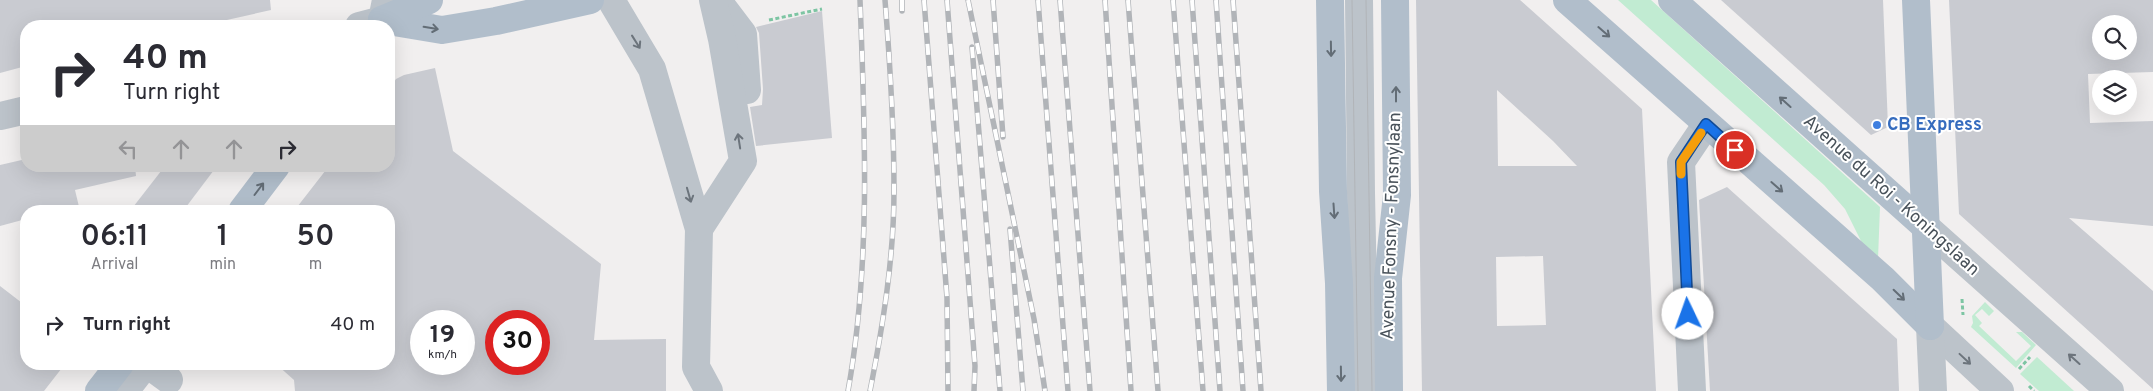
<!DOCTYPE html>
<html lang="en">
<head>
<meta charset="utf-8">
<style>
	:root { --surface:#fff; --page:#f2f2f3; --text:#2b2b33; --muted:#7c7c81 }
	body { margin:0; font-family:Overpass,sans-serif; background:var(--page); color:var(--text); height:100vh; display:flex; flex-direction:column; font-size:19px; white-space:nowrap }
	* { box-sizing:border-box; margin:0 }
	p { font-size:16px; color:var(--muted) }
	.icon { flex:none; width:28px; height:28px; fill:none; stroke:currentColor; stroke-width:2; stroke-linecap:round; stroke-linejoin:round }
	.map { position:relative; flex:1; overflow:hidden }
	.panel { position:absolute; left:20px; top:205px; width:375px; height:165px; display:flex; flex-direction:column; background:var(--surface); border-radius:20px; box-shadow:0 5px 20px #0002 }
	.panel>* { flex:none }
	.top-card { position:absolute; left:20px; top:20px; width:375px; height:152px; border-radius:20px; box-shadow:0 5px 20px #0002; background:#fff; color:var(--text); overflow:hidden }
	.controls { position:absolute; left:2092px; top:15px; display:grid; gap:10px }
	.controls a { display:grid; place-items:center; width:45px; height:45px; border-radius:50%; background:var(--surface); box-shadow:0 5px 20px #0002; font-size:25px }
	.speed { position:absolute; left:410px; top:310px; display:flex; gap:10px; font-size:25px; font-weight:700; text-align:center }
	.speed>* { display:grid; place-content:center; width:65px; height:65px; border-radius:50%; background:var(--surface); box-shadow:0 5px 20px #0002; line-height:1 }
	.speed small { font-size:12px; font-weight:400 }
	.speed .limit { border:8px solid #d22; background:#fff; color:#111 }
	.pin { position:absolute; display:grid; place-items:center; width:42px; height:42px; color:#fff; margin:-21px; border:2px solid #fff; border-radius:50%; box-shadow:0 1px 5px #0007 }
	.me { position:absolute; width:55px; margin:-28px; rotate:357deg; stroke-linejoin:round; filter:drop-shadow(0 0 4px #0008) }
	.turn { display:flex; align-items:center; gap:18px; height:105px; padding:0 20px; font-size:22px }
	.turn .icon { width:65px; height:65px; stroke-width:2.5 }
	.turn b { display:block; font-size:35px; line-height:42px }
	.lanes { display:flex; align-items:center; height:48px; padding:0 20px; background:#0003; justify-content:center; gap:25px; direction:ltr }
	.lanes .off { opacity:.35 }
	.eta { display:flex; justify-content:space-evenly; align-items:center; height:85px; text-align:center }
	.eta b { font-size:30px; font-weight:600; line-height:35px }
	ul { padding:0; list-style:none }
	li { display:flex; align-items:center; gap:15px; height:70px; padding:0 20px }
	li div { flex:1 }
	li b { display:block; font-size:19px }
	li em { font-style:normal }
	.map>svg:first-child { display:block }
	.green { fill:#c1ebd2 }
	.building { fill:#c9cbd1; fill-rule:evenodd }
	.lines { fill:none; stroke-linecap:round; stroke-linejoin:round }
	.path { stroke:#7dc5a3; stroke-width:3; stroke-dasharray:4 2.5; stroke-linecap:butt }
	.minor { stroke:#bcc3ca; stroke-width:28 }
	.major { stroke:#b1becb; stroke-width:28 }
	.tram { stroke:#b1b4b8; stroke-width:1 }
	.rail-casing { stroke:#b1b4b8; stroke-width:5.5 }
	.rail { stroke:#fff; stroke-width:4; stroke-dasharray:11; stroke-linecap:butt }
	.oneway { stroke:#636d76 }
	.oneway2 { stroke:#6c747c }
	.route-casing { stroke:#114b97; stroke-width:12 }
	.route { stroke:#1a73e8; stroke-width:9 }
	.slow { stroke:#f59e0b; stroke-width:9 }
	.shop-dot { fill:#3f7fe0; stroke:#fff; stroke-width:2 }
	.labels { text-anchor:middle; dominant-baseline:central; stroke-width:4; stroke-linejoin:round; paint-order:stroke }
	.shop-label { font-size:18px; font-weight:bold; fill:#366cbe; stroke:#fff; text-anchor:start }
	.street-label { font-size:18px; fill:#49525a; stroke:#fff }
</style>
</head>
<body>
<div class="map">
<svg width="2153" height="391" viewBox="0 0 2153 391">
	<rect width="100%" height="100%" fill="#f1efef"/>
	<g class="green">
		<path d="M 1618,0 L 1651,0 L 1880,207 L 1878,259 L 1863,245 L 1845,209 L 1824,185 Z"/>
		<path d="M 1985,302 L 1994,311 L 1989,316 L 1982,309 L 1975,315 L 1982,323 L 1979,326 L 2016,361 L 2031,346 L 2016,332 L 2022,332 L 2036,345 L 2016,368 L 1971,327 L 1973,323 L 1972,316 Z"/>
		<path d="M 2037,357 L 2074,391 L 2039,391 L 2020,374 Z"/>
	</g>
	<g class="building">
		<path d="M 0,0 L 270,0 L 271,10 L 200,26 L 26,26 L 26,66 L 0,73 Z"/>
		<path d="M 1416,0 L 1520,0 L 1642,109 L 1656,391 L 1422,391 ZM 1497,90 L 1553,141 L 1577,166 L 1498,166 ZM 1543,256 L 1546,325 L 1497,326 L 1496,257 Z"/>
		<path d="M 1721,0 L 1883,0 L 1888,127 L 1871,135 Z"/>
		<path d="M 1949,0 L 2153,0 L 2153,72 L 2088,74 L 2090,123 L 2153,121 L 2153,226 L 2069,218 L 2153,291 L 2153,389 L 1959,214 ZM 2101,24 L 2129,24 L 2129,51 L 2101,51 Z"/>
		<path d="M 822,11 L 832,138 L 756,146 L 750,107 L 762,105 L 763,89 L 759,33 L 756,27 Z"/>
		<path d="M 435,68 L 453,151 L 601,264 L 594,340 L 666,339 L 666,391 L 295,391 L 294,380 L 276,364 L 389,364 L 389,211 L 294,211 L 329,166 L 389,166 L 389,90 L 396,79 L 404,75 ZM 421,321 L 464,321 L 464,364 L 421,364 ZM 496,321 L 539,321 L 539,364 L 496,364 Z"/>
		<path d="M 26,159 L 26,166 L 135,166 L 136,176 L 75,190 L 80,211 L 26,211 L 26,219 L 0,226 L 0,165 Z"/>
		<path d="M 165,166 L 217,166 L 183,211 L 130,211 Z"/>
		<path d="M 1727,187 L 1897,339 L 1899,391 L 1710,391 L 1699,200 Z"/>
		<path d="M 0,286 L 26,306 L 26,364 L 65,364 L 44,391 L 0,391 Z"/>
	</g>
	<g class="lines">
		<g class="path">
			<path d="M 769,20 L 822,9"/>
			<path d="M 1962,299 L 1963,315"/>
			<path d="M 2019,369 L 2030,357"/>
			<path d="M 2029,386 L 2034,391"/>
		</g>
		<g class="minor">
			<path d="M 611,0 L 652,69 L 699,229 L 696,367 L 709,391"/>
			<path d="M 1359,0 L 1361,193 L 1365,391"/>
			<path d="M 718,1 L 743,34 L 747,90"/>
			<path d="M 359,26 L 382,20 L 386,0"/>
			<path d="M 0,116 L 26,110"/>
			<path d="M 1926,227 L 2110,391"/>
			<path d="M 699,229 L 743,161 L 722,39 L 713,0"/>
			<path d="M 1930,326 L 2000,391"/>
			<path d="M 1930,326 L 1933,391"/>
			<path d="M 147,364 L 169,380"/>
			<path d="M 125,391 L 146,364"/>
			<path d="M 1692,391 L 1681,162 L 1706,125"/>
		</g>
		<g class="major">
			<path d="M 1330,0 L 1333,191 L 1339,283 L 1341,391"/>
			<path d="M 1567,0 L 1883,279 L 1930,326"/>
			<path d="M 1672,0 L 1926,227"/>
			<path d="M 1916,0 L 1930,326"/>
			<path d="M 382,20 L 442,30 L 496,21 L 590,0"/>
			<path d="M 382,20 L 429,0"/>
			<path d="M 242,211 L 276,166"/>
			<path d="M 99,391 L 120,364"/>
			<path d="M 1389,391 L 1388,278 L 1397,195 L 1395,0"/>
		</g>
		<g class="tram">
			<path d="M 1352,0 L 1358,391"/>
			<path d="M 1366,0 L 1372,391"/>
		</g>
		<defs>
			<g id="rail">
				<path d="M 902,0 L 902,11"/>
				<path d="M 924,0 L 947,298 L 948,391"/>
				<path d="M 947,0 L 975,366 L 974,391"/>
				<path d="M 968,0 L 1034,319 L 1045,391"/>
				<path d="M 993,0 L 1003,137"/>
				<path d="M 1038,0 L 1068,391"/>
				<path d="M 1060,0 L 1090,391"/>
				<path d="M 1105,0 L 1131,391"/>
				<path d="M 1128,0 L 1158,391"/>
				<path d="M 1173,0 L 1203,391"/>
				<path d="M 1192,0 L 1220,391"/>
				<path d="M 1216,0 L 1243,391"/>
				<path d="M 1233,0 L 1261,391"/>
				<path d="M 972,47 L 1000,391"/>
				<path d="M 1010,229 L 1023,391"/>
				<path d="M 848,391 C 871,263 865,130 860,0"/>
				<path d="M 870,391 C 883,325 894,258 894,190 C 894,127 890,63 885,0"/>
			</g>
		</defs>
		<use href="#rail" class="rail-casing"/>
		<use href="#rail" class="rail"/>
	</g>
	<defs><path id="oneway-shaft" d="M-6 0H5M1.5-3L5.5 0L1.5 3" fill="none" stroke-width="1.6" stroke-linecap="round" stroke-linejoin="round" transform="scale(1.25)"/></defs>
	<g class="oneway">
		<use href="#oneway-shaft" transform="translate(431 28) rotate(9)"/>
		<use href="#oneway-shaft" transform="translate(1604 32) rotate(41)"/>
		<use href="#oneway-shaft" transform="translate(1331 49) rotate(89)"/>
		<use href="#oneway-shaft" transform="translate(1396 94) rotate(-90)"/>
		<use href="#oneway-shaft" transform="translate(1785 102) rotate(-138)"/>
		<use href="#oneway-shaft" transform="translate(1777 187) rotate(41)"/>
		<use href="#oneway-shaft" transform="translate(259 189) rotate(-53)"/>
		<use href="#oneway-shaft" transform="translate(1334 211) rotate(86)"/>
		<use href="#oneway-shaft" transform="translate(1899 295) rotate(44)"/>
		<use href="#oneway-shaft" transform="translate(1341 374) rotate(89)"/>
	</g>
	<g class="oneway2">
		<use href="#oneway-shaft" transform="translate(636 42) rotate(58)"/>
		<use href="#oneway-shaft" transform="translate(739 141) rotate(-99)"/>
		<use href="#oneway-shaft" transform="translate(689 195) rotate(74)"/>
		<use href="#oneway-shaft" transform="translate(1965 359) rotate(43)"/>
		<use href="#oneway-shaft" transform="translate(2074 359) rotate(-138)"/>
	</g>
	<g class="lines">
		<defs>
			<path id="route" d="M 1688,314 L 1681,162 L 1706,124 L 1735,150"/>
		</defs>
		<use href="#route" class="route-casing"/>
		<use href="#route" class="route"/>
		<path class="slow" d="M 1681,174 L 1681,162 L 1701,133"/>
	</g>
	<circle class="shop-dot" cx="1877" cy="125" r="5"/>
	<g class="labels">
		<g class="shop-label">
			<text x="1887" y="125">CB Express</text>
		</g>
		<g class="street-label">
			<text transform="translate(1891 196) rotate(42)">Avenue du Roi - Koningslaan</text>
			<text transform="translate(1392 226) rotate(-88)">Avenue Fonsny - Fonsnylaan</text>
		</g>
	</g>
</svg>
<div class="controls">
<a><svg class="icon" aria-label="search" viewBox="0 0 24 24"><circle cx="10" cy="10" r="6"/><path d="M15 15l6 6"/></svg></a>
<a><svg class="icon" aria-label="layers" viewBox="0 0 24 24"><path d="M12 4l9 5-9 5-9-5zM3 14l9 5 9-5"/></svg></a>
</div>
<div class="speed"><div>19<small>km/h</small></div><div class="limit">30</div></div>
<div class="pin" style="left:1735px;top:150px;background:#d93025"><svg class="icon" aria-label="arrive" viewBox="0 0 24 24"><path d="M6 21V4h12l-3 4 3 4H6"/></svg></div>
<svg class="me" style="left:1688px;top:314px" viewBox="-20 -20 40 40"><circle r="19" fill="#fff"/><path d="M0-13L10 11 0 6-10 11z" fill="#1a73e8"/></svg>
<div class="top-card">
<div class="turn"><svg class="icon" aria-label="right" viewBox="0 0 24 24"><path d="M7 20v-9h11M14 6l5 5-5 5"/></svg><div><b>40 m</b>Turn right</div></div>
<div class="lanes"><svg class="icon off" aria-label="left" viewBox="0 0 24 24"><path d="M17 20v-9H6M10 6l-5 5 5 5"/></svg><svg class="icon off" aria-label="ahead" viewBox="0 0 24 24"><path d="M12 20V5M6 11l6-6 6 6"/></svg><svg class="icon off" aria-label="ahead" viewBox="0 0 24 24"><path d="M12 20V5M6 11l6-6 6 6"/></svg><svg class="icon" aria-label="right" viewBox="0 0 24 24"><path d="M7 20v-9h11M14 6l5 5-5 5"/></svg></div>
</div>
<section class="panel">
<div class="eta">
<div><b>06:11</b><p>Arrival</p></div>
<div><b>1</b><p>min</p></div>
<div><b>50</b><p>m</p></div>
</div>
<ul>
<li><svg class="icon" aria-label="right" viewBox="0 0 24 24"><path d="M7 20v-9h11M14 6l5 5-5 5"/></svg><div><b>Turn right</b></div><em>40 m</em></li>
</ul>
</section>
</div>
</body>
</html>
